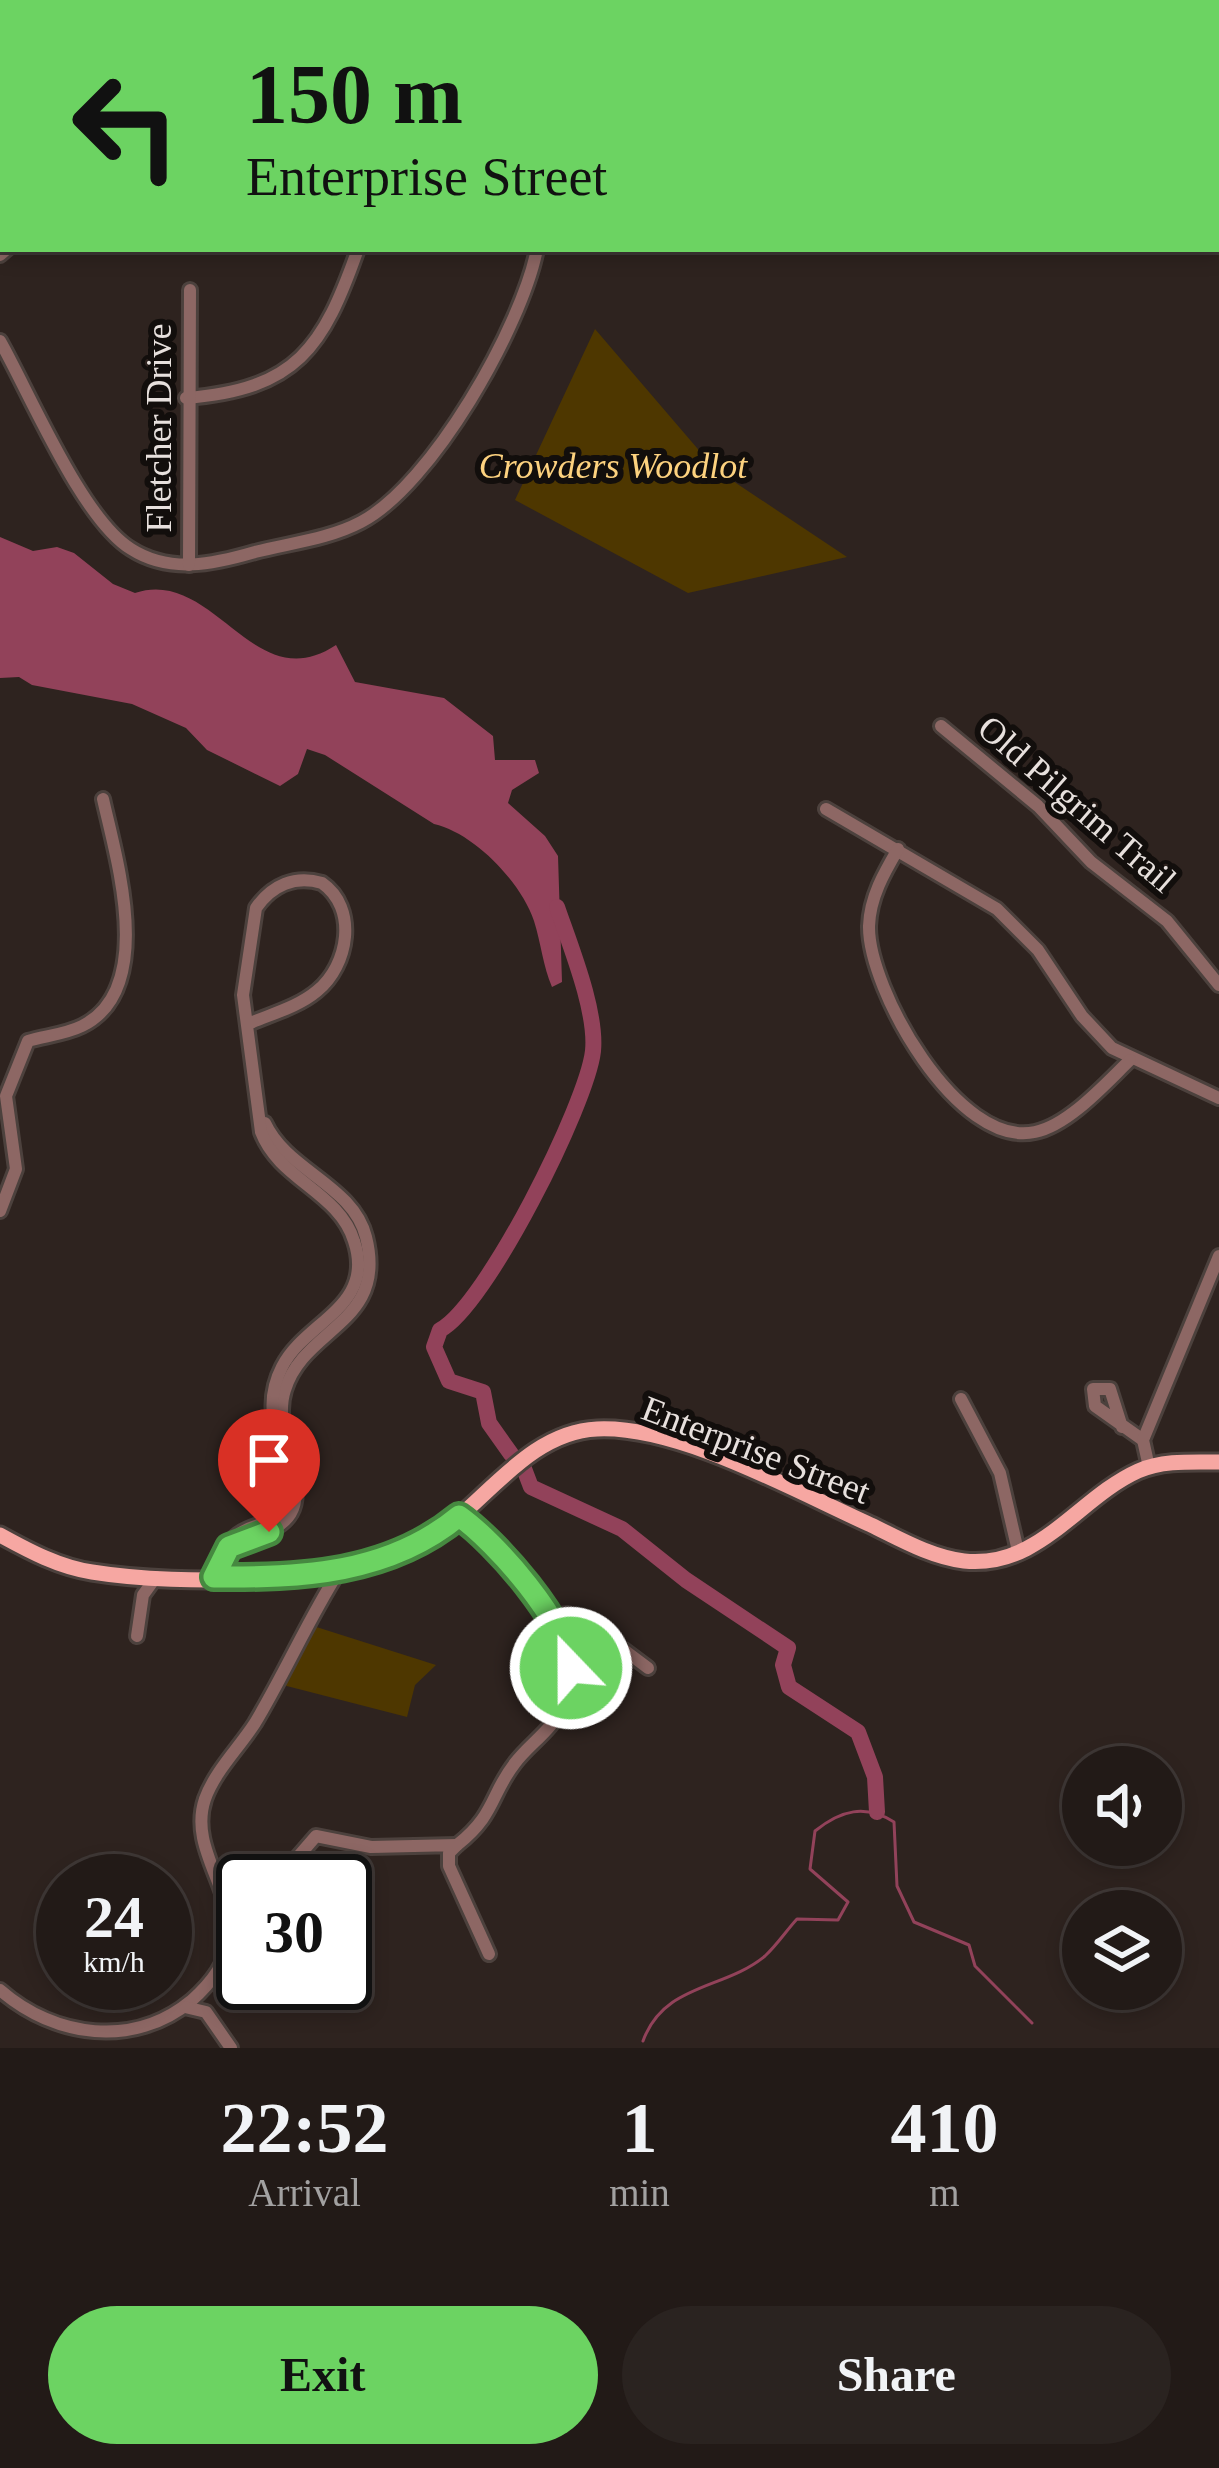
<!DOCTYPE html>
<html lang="en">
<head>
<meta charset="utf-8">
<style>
	:root { --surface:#221a17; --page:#2a2320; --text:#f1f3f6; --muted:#a2a1a1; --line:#3f3836; --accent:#6cd362 }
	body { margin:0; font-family:Georgia,serif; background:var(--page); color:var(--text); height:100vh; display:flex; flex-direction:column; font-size:45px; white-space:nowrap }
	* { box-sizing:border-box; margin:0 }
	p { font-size:39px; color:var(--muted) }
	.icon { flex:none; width:66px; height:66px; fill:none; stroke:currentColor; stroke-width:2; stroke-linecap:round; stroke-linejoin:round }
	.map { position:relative; height:2048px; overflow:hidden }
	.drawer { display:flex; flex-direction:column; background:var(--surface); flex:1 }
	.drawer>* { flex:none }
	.guide { position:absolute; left:0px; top:0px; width:1221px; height:252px; box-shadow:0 6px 18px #0003,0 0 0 3px var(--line); background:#6cd362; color:#111; overflow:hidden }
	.controls { position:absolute; left:1062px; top:1746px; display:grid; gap:24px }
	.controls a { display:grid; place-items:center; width:120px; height:120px; border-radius:50%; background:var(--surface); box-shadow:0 6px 18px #0003,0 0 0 3px var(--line); font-size:60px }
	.speed { position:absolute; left:36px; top:1854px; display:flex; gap:24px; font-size:60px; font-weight:700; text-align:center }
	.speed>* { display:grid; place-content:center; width:156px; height:156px; border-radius:50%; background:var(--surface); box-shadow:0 6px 18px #0003,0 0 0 3px var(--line); line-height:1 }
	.speed small { font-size:30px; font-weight:400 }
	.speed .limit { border:6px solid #111; border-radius:18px; background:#fff; color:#111 }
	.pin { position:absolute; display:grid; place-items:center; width:102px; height:102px; color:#fff; margin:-123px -51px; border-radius:50% 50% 50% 0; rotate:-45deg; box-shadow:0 0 12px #0007 }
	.pin .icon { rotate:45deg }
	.me { position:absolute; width:132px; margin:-66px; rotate:338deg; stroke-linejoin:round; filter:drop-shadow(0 0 9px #0008) }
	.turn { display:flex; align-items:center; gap:42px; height:252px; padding:0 48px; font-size:54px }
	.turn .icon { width:156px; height:156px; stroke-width:2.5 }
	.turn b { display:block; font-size:84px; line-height:102px }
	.eta { display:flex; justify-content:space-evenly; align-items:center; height:204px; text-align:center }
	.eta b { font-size:72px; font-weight:700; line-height:84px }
	.primary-button { display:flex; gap:24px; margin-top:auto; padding:24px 48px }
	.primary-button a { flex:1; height:138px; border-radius:72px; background:var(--accent); color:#111; font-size:48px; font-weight:700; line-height:138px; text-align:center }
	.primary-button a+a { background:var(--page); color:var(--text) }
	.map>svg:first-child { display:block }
	.green { fill:#4e3700 }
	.water { fill:#92425a }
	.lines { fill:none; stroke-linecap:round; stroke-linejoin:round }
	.stream { stroke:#92425a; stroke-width:3 }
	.river { stroke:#92425a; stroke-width:16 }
	.minor-casing { stroke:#4c413d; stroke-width:18 }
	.major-casing { stroke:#4c413d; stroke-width:21 }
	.minor { stroke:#8d6764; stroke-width:12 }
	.major { stroke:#f6a7a2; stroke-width:15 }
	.route-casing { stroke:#468940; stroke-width:30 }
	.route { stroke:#6cd362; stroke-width:21 }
	.labels { text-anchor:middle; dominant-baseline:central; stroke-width:12; stroke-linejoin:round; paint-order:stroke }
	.street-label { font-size:36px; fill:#e7e0dd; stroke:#120e0c }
	.park-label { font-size:36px; font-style:italic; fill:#fdd27f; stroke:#120e0c }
</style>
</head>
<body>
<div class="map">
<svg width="1219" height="2048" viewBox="0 0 1219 2048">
	<rect width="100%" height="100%" fill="#2e231f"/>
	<g class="green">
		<path d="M 595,329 L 715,469 L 847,557 L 688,593 L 515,500 Z"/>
		<path d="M 307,1624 L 436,1665 L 415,1685 L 407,1717 L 279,1684 Z"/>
	</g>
	<path class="water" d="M 0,537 L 33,551 L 57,547 L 74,553 L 113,584 L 135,593 C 215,567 253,700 336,645 L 355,682 L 444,698 L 493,736 L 495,760 L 535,760 L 539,773 L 512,790 L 508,803 L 545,836 L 558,856 L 562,982 L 552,987 C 543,966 541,943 534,921 C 521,882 474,833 434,824 L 325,755 L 307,749 L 298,774 L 280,786 L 207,750 L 186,728 L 132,704 L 32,685 L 19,677 L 0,678 Z"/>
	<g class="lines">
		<path class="stream" d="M 643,2041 C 664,1983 724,1990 765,1956 C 777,1945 786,1931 797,1919 L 838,1920 L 848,1902 L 810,1869 L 815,1831 C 841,1810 865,1804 894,1822 L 897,1886 L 914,1922 L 969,1945 L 975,1966 L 1032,2023"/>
		<g class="river">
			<path d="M 511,1454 L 489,1423 L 483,1392 L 449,1381 L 434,1347 L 440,1330 C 486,1306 587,1104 593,1051 C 597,1011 570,945 557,907"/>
			<path d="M 523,1466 L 531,1487 L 622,1529 L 686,1580 L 788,1648 L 783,1665 L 789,1687 L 858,1732 L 875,1777 L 877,1812"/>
		</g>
		<defs>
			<g id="minor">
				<path d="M 415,0 L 415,3"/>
				<path d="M 0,255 L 7,249"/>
				<path d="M 0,341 C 30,394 82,519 131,549 C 170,574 214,564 255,552 C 290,543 329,539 361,522 C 432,485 522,326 537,249"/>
				<path d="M 186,398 C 297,389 323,348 358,249"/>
				<path d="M 189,565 L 190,290"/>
				<path d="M 941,726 L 1038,806 L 1091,862 L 1167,921 L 1219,985"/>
				<path d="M 826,809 L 997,909 L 1038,950 L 1082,1016 L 1112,1048 L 1219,1098"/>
				<path d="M 898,849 C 884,873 870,897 869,926 C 868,989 958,1149 1035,1132 C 1069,1125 1106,1083 1130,1060"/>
				<path d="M 0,1211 L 16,1169 L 6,1096 L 28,1041 C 45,1036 66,1034 82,1026 C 157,989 116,858 103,799"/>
				<path d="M 961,1399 L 1000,1473 L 1018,1551"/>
				<path d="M 1122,1427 L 1110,1389 L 1093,1389 L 1095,1406 L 1143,1440"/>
				<path d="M 1149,1467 L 1143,1440 L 1219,1256"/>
				<path d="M 253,1536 C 338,1516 267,1445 285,1390 C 304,1327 388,1324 366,1237 C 353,1185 287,1171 265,1123"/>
				<path d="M 213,1577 C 219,1564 225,1547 235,1537 C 252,1521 277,1528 285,1502 C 298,1460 254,1421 282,1367 C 305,1321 376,1307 354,1241 C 339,1192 279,1180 261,1132 L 243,995 L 256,908 C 272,885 295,875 322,883 C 358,908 349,965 317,991 C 298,1007 271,1014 248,1024"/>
				<path d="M 551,1616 L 568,1614 L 590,1632 L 589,1661 L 571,1675"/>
				<path d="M 137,1636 L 143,1595 L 156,1577"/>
				<path d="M 593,1643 L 624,1650 L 648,1668"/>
				<path d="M 457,1845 C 496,1814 490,1795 515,1763 C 530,1743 553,1730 562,1706 C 583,1655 556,1629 527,1591 C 505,1562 490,1538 459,1516"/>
				<path d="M 277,1881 L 316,1836 L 371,1847 L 457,1845 L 449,1853 L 449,1866 L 489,1954"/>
				<path d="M 0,1990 C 55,2038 134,2048 191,2001 C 208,1986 226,1965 229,1941 C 236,1891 188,1849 205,1799 C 215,1771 239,1748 255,1723 C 285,1673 308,1620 339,1571"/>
				<path d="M 185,2007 L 206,2012 L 231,2048"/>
			</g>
			<path id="major" d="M 0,1535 C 29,1551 59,1567 92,1572 C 179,1586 358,1586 432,1538 C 485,1503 528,1432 597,1429 C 679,1425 797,1492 871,1525 C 900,1539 931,1557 964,1561 C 1039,1569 1078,1498 1138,1471 C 1163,1460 1192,1462 1219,1462"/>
		</defs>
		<use href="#minor" class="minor-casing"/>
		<use href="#major" class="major-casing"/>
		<use href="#minor" class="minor"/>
		<use href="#major" class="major"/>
	</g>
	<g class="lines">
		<defs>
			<path id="route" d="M 269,1532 L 229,1547 L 214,1577 C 301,1578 389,1574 459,1516 C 496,1542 567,1623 571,1668"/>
		</defs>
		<use href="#route" class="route-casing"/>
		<use href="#route" class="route"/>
	</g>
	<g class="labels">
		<g class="street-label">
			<text transform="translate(159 428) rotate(-90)">Fletcher Drive</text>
			<text transform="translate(1077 804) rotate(41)">Old Pilgrim Trail</text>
			<text transform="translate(756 1450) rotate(21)">Enterprise Street</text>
		</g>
		<g class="park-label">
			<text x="613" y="466">Crowders Woodlot</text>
		</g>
	</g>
</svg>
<div class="controls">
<a><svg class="icon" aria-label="sound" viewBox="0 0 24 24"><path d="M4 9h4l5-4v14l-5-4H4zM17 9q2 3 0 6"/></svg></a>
<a><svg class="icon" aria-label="layers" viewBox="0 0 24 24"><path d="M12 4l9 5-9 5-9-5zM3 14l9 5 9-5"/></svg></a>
</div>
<div class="speed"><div>24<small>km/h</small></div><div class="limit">30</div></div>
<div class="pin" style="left:269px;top:1532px;background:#d93025"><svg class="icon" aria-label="arrive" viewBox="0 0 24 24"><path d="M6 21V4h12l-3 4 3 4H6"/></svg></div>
<svg class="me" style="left:571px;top:1668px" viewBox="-20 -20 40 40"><circle r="17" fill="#6cd362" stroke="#fff" stroke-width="3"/><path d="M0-11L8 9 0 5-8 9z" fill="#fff"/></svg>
<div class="guide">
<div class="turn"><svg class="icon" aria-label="left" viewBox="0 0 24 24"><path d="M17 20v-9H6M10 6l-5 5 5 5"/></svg><div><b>150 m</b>Enterprise Street</div></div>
</div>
</div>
<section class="drawer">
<div class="eta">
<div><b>22:52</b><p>Arrival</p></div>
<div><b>1</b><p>min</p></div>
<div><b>410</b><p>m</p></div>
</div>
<div class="primary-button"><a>Exit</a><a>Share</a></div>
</section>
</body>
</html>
